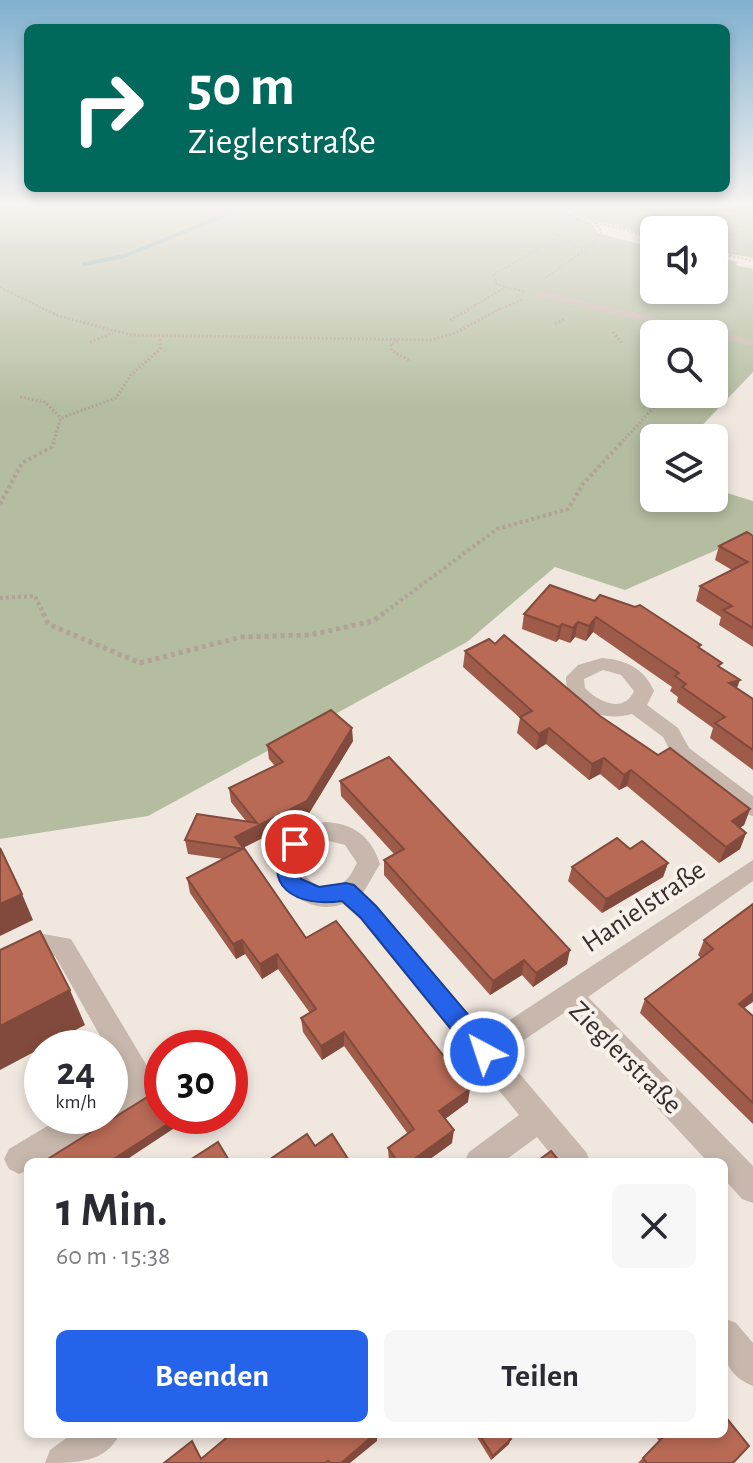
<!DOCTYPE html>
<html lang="de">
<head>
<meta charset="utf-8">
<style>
	:root { --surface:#fff; --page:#f7f7f7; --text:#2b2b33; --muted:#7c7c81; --accent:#2563eb }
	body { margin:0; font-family:"Alegreya Sans",sans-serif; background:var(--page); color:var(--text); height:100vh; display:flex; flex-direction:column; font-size:30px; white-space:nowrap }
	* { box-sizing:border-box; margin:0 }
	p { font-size:26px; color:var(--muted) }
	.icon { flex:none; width:44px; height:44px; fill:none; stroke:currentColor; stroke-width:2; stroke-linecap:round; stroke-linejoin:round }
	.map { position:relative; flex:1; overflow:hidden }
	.panel { position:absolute; left:24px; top:1158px; width:704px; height:280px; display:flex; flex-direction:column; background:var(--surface); border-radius:12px; box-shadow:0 4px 12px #0003 }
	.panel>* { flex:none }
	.hud { position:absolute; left:24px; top:24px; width:706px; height:168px; border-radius:12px; box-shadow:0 4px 12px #0003; background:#00695c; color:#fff; overflow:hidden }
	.controls { position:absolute; left:640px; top:216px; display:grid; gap:16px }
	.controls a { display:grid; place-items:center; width:88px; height:88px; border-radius:12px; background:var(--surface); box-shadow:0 4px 12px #0003; font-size:40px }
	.speed { position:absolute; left:24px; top:1030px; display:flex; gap:16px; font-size:40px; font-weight:700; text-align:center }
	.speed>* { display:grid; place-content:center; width:104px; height:104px; border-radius:50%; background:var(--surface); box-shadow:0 4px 12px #0003; line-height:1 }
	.speed small { font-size:20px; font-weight:400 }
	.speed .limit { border:12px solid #d22; background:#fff; color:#111 }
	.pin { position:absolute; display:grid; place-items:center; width:68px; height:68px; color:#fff; margin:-34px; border:4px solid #fff; border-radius:50%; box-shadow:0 2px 8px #0007 }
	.me { position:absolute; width:88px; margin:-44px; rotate:320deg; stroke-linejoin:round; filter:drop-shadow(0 0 6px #0008) }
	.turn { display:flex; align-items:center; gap:28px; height:168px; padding:0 32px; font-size:36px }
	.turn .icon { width:104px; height:104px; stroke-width:2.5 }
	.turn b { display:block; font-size:56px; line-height:68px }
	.round { display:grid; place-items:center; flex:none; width:84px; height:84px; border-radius:12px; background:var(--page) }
	.head { display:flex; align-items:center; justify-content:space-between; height:136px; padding:0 32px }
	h1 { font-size:48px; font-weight:700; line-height:60px }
	.button { display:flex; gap:16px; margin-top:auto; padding:16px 32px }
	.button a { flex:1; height:92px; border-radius:12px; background:var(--accent); color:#fff; font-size:32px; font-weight:700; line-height:92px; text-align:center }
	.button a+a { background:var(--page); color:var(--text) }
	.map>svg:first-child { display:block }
	.green { fill:#b4bda0; fill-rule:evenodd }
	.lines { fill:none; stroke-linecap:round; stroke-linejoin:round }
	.stream { stroke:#81a9aa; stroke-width:4 }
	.path-far3 { stroke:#b2a296; stroke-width:2; stroke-dasharray:2 2; stroke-linecap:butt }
	.path-far2 { stroke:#b2a296; stroke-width:3; stroke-dasharray:2 2; stroke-linecap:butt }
	.path-far1 { stroke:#b2a296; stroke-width:4; stroke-dasharray:3 3; stroke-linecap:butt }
	.path { stroke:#b2a296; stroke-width:5; stroke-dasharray:4 4; stroke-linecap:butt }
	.minor { fill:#c7b7ac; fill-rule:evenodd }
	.wall { fill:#9e5b49 }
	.shaded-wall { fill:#814a3c }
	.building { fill:#b86a55; stroke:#814a3c; stroke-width:2 }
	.route { fill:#2563eb; stroke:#184099; stroke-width:2 }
	.labels { text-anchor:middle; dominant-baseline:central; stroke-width:8; stroke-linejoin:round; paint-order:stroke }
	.near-street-label { font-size:28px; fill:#362d2a; stroke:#f8f1eb }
</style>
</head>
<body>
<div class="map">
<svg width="753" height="1463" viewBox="0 0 753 1463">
	<rect width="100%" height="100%" fill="#f0e7df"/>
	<g class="green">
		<path d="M 0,203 L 546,204 L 591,223 L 598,233 L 654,248 L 654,290 L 714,290 L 714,257 L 738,262 L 736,265 L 753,269 L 753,372 L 690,438 L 654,438 L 654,498 L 714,498 L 714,489 L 753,501 L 753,534 L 625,590 L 555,567 L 467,642 L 148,816 L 0,839 ZM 654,334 L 714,334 L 714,394 L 654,394 Z"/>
		<path d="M 553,203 L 753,203 L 753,258 L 714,251 L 714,230 L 654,230 L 654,237 L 593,220 Z"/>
	</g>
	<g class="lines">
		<path class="stream" d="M 84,264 L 124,256 L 255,203"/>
		<g class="path-far3">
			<path d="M 501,203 L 584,251"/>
			<path d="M 548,203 L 594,222 L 654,238"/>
			<path d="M 685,203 L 698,216 L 753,230"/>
			<path d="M 691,210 L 753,209"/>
			<path d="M 714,252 L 753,261"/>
			<path d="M 545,278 L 594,244 L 602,232 L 595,222"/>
			<path d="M 0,287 L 46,310"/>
			<path d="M 524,291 L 497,285 L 493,275 L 549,243"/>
			<path d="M 467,310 L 506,287"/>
			<path d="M 498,310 L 524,299"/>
		</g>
		<g class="path-far2">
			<path d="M 42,308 L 59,316 L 131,335 L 430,340 L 455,333 L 502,308"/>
			<path d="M 450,320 L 471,308"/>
			<path d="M 555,324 L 565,318"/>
			<path d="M 613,332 L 623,344"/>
			<path d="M 398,341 L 391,344 L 392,351 L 411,361"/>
			<path d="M 90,342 L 113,333"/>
			<path d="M 20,397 L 45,402 L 61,418"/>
			<path d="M 53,444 L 61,418 L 116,398 L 131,375 L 160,349 L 160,337"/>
			<path d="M 620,444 L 666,394"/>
		</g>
		<g class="path-far1">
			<path d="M 0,504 L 22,463 L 52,447 L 54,442"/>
			<path d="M 0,598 L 35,596 L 44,615"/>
			<path d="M 381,615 L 497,529 L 568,509 L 583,484 L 622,442"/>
		</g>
		<path class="path" d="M 43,613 L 48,624 L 140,663 L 241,637 L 310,635 L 373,621 L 384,613"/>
		<g class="minor">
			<path d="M 540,291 L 753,340 L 753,346 L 714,337 L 714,334 L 699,334 L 536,296 L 535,294 Z"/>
			<path d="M 602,658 C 626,660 644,668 654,691 L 647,705 L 678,728 L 689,748 L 753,796 L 753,816 L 745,814 L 674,758 L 663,737 L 632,714 C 604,722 565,710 566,677 L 578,665 ZM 603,670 L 621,675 L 634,691 C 624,714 598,702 585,688 L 584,679 Z"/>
			<path d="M 324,822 C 353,823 371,836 380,864 L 363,893 L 487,1035 L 753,860 L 753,881 L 588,997 L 753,1166 L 753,1203 L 742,1199 L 724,1179 L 724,1162 L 708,1162 L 567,1011 L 503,1054 L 586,1152 L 591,1162 L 557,1162 L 537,1137 L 503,1162 L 464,1162 L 469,1152 L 519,1115 L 360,919 L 343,904 C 309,916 278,889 274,856 L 289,835 ZM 325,840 L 345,845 L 357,863 C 354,868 351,876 346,880 C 327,899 300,879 297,858 L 305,847 Z"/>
			<path d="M 38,933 L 71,939 L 153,1076 L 157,1085 C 150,1101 126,1111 110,1118 L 106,1116 L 110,1116 L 110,1089 L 125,1080 L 110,1048 L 107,1048 L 55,956 L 40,955 L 0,972 L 0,949 Z"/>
			<path d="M 64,1116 L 105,1116 L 101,1126 L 42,1162 L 28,1162 L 28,1170 L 19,1174 L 9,1169 L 4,1159 L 9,1149 Z"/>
			<path d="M 724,1318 L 736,1323 L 753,1343 L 753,1386 C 719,1372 724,1349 724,1318 Z"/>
			<path d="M 72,1434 L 120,1434 C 105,1463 77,1463 45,1463 L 50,1450 Z"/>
		</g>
	</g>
	<g class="wall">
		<path d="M 753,536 L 753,647 L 719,625 L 721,617 L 696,601 L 700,586 L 732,570 L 715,560 L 719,546 Z"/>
		<path d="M 550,585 L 700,648 L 721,668 L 737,688 L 753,699 L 753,770 L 710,738 L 713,728 L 677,702 L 678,697 L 670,691 L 672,687 L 593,632 L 586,641 L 575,637 L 570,643 L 559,639 L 556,642 L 522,629 L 524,614 Z"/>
		<path d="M 465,651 L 600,716 L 658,755 L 750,809 L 744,825 L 740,828 L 746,833 L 740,849 L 719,863 L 627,786 L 619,790 L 600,774 L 589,780 L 546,744 L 536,750 L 517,733 L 520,718 L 463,667 Z"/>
		<path d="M 353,741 L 308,815 L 243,848 L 306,938 L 468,1102 L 445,1119 L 452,1143 L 426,1162 L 389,1162 L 388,1148 L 408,1134 L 344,1046 L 322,1060 L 303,1032 L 301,1018 L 310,1013 L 278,969 L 262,979 L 245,954 L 236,959 L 190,893 L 187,878 L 223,859 L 188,854 L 185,840 L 246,821 L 231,802 L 229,788 L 275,766 L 269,759 L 267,745 Z"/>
		<path d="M 340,781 L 567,964 L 533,987 L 522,975 L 490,995 L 384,875 L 384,860 L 394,854 L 341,796 Z"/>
		<path d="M 630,849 L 668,863 L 663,877 L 602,913 L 568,881 L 572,867 Z"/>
		<path d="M 753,904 L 753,1002 L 744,1008 L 753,1016 L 753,1124 L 640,1013 L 645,999 L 701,958 L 698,955 L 704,940 Z"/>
		<path d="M 475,1434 L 507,1434 L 509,1444 L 491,1460 Z"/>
		<path d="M 654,1434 L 724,1434 L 733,1463 L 638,1463 L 659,1441 Z"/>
	</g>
	<g class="shaded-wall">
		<path d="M 596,617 L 593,632 L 586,641 L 589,626 Z"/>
		<path d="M 578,622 L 575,637 L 570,643 L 573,628 Z"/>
		<path d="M 562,624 L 559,639 L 556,642 L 559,627 Z"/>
		<path d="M 740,680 L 734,696 L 729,683 Z"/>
		<path d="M 352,728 L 353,741 L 308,815 L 242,848 L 235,837 L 307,801 Z"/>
		<path d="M 549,728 L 546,744 L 536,750 L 539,734 Z"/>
		<path d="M 604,758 L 600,774 L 589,780 L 592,764 Z"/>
		<path d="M 631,770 L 627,786 L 619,790 L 624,775 Z"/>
		<path d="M 750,809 L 744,825 L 726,837 L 732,821 Z"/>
		<path d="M 746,833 L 740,849 L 719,863 L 726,847 Z"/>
		<path d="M 668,863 L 663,877 L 602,913 L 606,899 Z"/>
		<path d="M 22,894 L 33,920 L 0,936 L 0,904 Z"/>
		<path d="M 242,940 L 245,954 L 236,959 L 233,944 Z"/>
		<path d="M 570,950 L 567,964 L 533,987 L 536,973 Z"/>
		<path d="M 277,954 L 278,969 L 262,979 L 260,964 Z"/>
		<path d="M 524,960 L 522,975 L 490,995 L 493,981 Z"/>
		<path d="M 70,990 L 85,1025 L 0,1070 L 0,1026 Z"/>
		<path d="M 753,993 L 753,1001 L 732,1018 L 739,1004 Z"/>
		<path d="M 344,1032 L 344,1046 L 322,1060 L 321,1046 Z"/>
		<path d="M 470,1089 L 468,1102 L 438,1124 L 439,1111 Z"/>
		<path d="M 177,1118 L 179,1125 L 123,1162 L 109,1162 Z"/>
		<path d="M 454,1130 L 452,1143 L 426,1162 L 410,1162 Z"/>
		<path d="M 375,1434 L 377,1434 L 377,1441 L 350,1463 L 341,1463 Z"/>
		<path d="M 511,1439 L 509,1444 L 491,1460 L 493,1456 Z"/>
	</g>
	<g class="building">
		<path d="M 747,532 L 753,536 L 753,628 L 723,610 L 732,606 L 700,586 L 748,562 L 719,546 Z"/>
		<path d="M 550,585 L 595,601 L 600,595 L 635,607 L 640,605 L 701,645 L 698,647 L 722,663 L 718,666 L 740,680 L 729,683 L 753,699 L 753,750 L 715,723 L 725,717 L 682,687 L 686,684 L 675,676 L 679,673 L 596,617 L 589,626 L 578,622 L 573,628 L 562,624 L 559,627 L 524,614 Z"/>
		<path d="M 504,635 L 600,716 L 658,755 L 670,748 L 750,809 L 732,821 L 746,833 L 726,847 L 631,770 L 624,775 L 604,758 L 592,764 L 549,728 L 539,734 L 520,717 L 532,711 L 465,651 L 489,639 L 495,644 Z"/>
		<path d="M 331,710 L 352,728 L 307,801 L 235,837 L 244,849 L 185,840 L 197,814 L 257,823 L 229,788 L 283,762 L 267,745 Z"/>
		<path d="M 389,757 L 570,950 L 536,973 L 524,960 L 493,981 L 384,860 L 404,849 L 340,781 Z"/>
		<path d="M 617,838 L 630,849 L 642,841 L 668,863 L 606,899 L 572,867 Z"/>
		<path d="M 0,848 L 22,894 L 0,904 Z"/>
		<path d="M 244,848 L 306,938 L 336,921 L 470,1089 L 439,1111 L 454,1130 L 410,1162 L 398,1162 L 388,1148 L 414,1129 L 344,1032 L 321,1046 L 301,1018 L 316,1009 L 277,954 L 260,964 L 242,940 L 233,944 L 187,878 Z"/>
		<path d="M 753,904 L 753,993 L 739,1004 L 753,1016 L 753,1103 L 645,999 L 713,949 L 704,940 Z"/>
		<path d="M 40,931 L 70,990 L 0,1026 L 0,950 Z"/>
		<path d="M 160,1089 L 162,1092 L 162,1116 L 176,1116 L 177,1118 L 109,1162 L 43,1162 Z"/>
		<path d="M 307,1134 L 315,1146 L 332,1134 L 350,1162 L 266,1162 Z"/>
		<path d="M 218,1142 L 230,1162 L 187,1162 Z"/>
		<path d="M 551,1151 L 560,1162 L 536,1162 Z"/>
		<path d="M 724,1415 L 749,1446 L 733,1463 L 647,1463 L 643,1458 L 666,1434 L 724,1434 Z"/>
		<path d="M 231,1434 L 375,1434 L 341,1463 L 330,1463 L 328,1461 L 326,1463 L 164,1463 L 192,1441 L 201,1459 Z"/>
		<path d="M 479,1434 L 507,1434 L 511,1439 L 493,1456 Z"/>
	</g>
	<linearGradient id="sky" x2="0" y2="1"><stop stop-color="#7fb0cf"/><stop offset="0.5" stop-color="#f8f4f1"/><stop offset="1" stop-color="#f8f4f1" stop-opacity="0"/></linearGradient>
	<rect width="753" height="408" fill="url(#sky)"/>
	<path class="route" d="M 295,836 L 305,844 L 296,860 L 301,879 L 319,887 L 346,883 L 354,885 L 376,906 L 493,1044 L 497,1052 L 493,1060 L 484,1064 L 476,1060 L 361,918 L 342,901 C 297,908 257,886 288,838 Z"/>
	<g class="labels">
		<g class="near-street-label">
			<text transform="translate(644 907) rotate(-34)">Hanielstraße</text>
			<text transform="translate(625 1058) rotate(45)">Zieglerstraße</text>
		</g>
	</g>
</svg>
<div class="controls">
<a><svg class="icon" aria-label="sound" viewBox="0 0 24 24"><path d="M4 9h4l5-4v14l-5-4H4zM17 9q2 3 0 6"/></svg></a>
<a><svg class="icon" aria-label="search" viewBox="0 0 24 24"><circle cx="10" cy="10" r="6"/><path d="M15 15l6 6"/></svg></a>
<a><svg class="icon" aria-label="layers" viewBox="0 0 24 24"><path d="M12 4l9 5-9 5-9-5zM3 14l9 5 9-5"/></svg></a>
</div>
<div class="speed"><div>24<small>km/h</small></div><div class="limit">30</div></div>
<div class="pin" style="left:295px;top:844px;background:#d93025"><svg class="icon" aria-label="arrive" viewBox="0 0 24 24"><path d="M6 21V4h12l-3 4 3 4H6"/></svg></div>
<svg class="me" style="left:484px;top:1052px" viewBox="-20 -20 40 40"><circle r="17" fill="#2563eb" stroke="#fff" stroke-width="3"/><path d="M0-11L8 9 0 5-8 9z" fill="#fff"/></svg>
<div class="hud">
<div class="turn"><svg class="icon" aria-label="right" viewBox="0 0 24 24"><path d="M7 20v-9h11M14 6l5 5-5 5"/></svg><div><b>50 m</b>Zieglerstraße</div></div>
</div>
<section class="panel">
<div class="head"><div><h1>1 Min.</h1><p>60 m · 15:38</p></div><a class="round"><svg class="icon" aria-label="close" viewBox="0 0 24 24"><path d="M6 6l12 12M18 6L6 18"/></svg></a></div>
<div class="button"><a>Beenden</a><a>Teilen</a></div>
</section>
</div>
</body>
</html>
